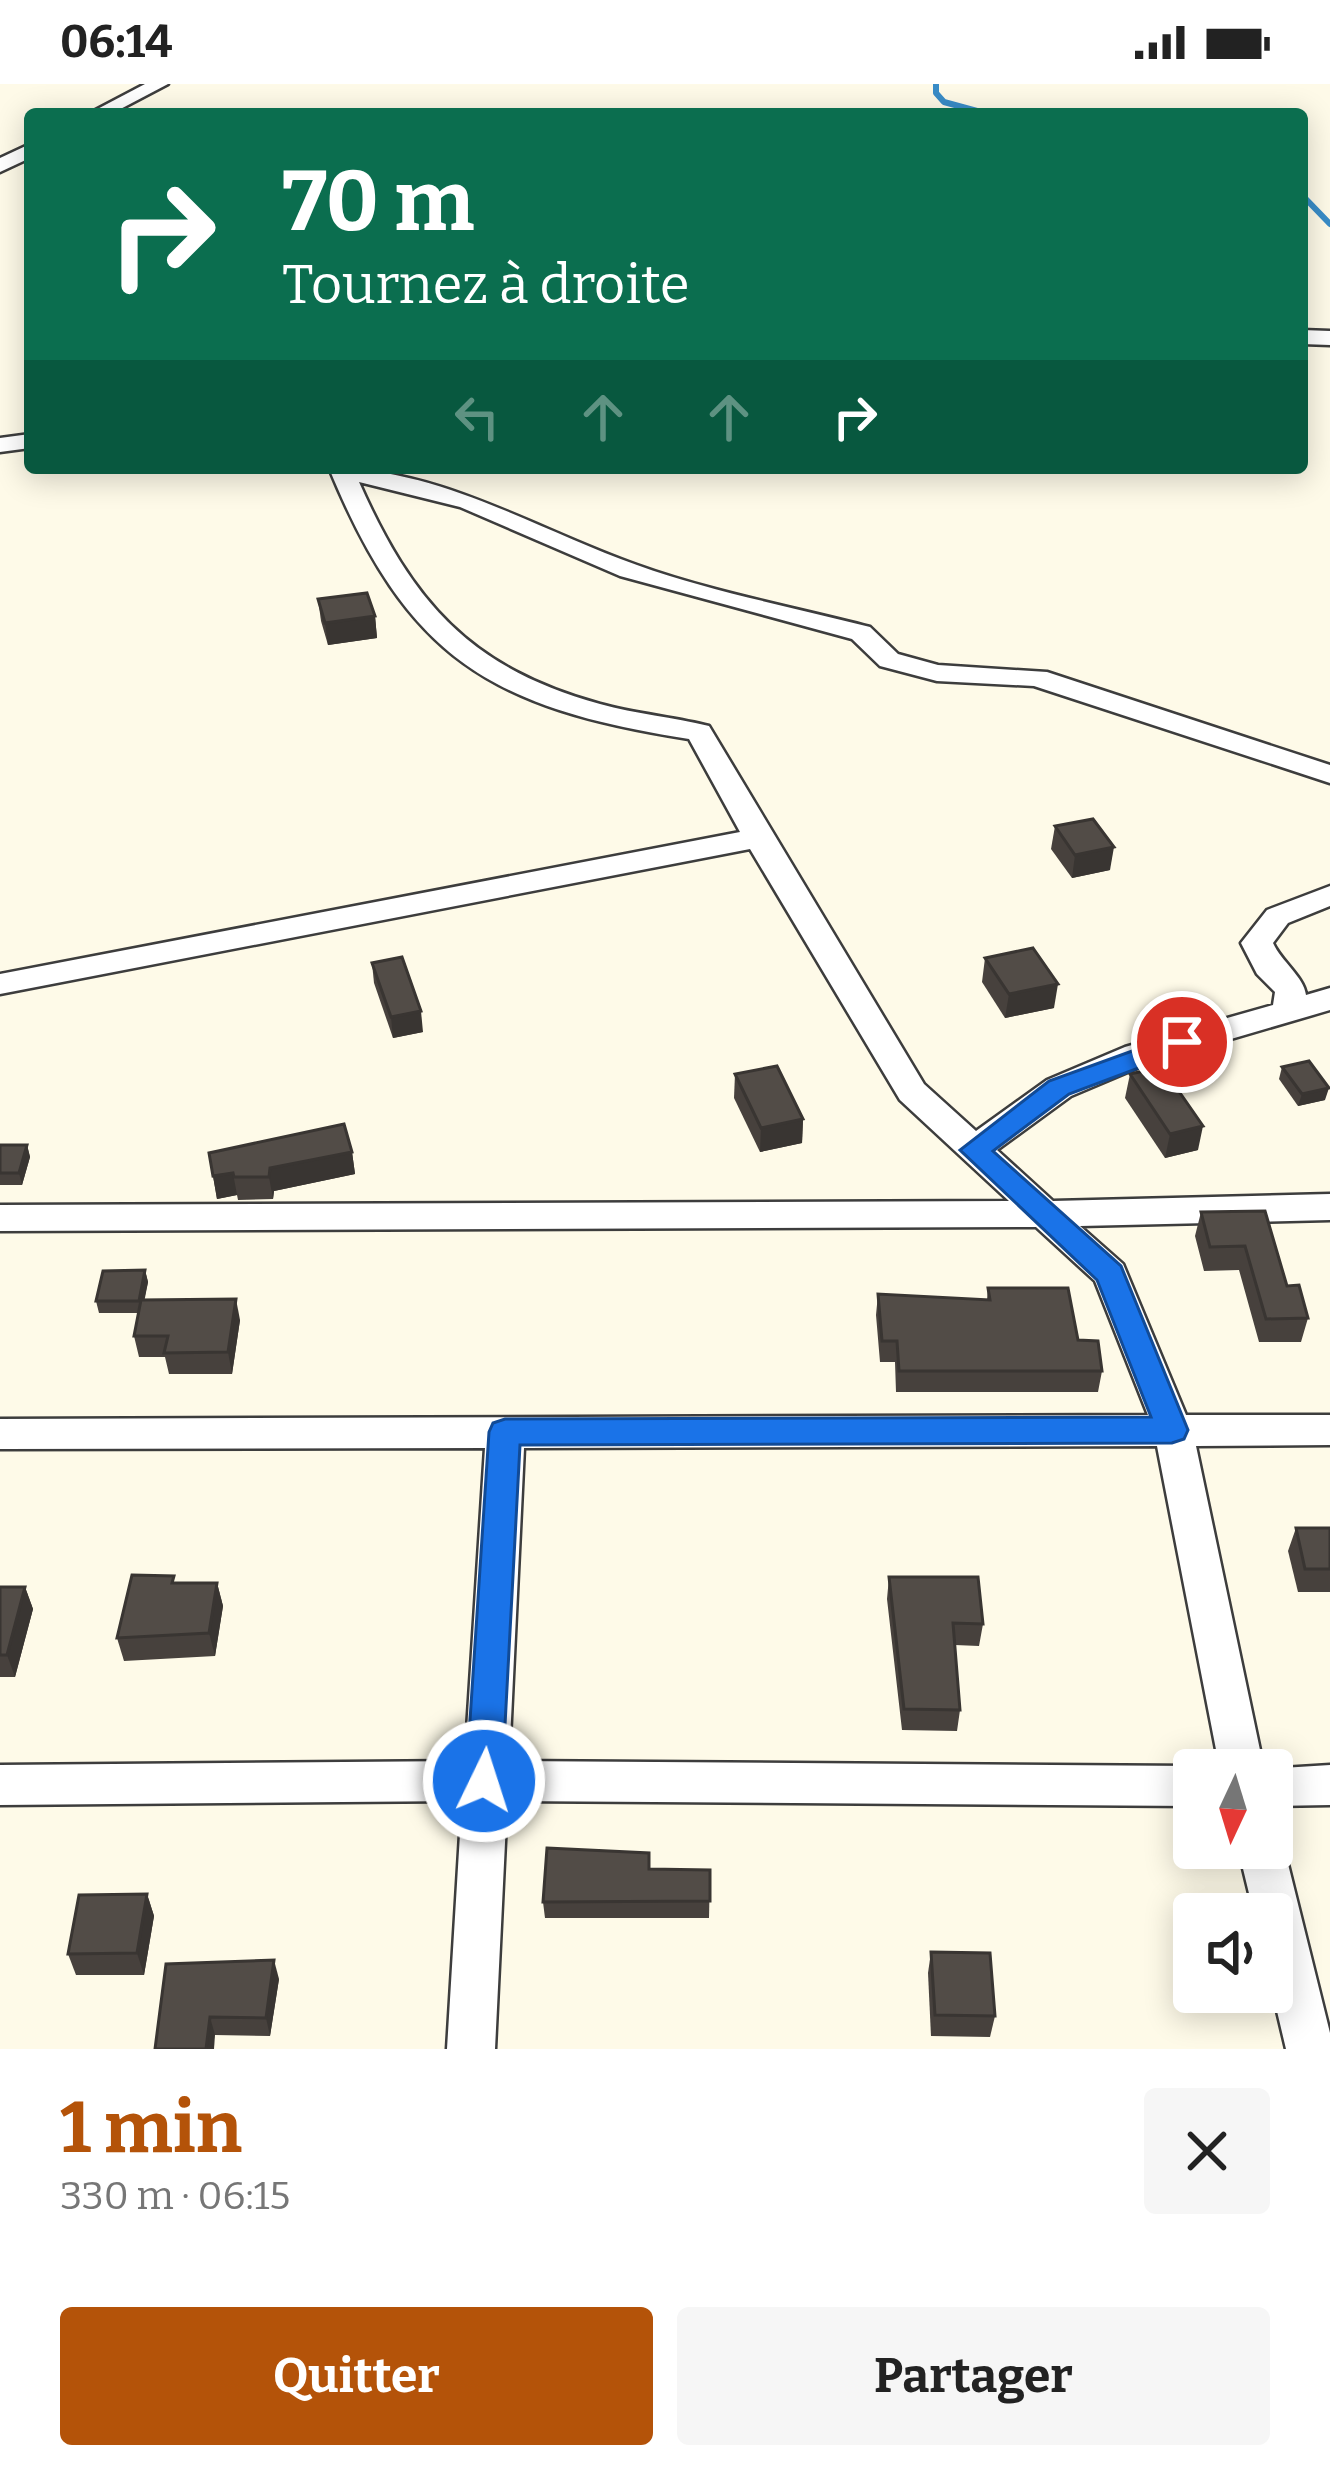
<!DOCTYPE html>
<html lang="fr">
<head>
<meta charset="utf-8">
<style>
	:root { --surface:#fff; --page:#f6f6f6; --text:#222; --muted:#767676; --accent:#b45309 }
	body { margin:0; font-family:Bitter,serif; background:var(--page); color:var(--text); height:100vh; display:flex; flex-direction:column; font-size:45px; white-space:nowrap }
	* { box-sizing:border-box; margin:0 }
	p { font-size:39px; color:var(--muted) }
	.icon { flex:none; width:66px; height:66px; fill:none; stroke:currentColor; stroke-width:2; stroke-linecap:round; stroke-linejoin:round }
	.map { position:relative; height:1965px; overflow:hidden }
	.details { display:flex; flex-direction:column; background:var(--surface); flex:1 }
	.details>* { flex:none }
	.guide { position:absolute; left:24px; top:24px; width:1284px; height:366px; border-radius:12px; box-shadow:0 6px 30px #0003; background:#0b6e4f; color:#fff; overflow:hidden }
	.needle { width:78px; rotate:184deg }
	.fabs { position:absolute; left:1173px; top:1665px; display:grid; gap:24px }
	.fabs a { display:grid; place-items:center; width:120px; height:120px; border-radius:12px; background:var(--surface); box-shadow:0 6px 30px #0003; font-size:60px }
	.pin { position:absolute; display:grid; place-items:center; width:102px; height:102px; color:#fff; margin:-51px; border:6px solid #fff; border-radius:50%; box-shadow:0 3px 12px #0007 }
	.me { position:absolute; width:132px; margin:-66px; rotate:4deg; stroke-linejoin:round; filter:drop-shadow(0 0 9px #0008) }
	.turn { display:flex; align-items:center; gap:42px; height:252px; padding:0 60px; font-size:54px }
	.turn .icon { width:156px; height:156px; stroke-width:2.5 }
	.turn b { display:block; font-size:84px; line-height:102px }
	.lanes { display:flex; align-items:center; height:114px; padding:0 60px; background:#0003; justify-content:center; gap:60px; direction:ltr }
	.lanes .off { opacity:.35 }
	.round { display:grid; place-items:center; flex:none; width:126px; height:126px; border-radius:12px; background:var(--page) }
	.summary { display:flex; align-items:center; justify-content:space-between; height:204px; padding:0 60px }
	h1 { font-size:72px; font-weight:700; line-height:90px; color:var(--accent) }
	.button { display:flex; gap:24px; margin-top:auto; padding:24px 60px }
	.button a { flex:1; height:138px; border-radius:12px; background:var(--accent); color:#fff; font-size:48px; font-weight:700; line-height:138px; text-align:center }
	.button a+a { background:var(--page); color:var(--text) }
	.status { display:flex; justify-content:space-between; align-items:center; height:84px; padding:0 60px; background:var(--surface); direction:ltr }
	.status svg { height:33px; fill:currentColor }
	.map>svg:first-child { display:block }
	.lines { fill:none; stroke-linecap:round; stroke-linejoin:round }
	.stream { stroke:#398cc7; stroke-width:6 }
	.street-casing { stroke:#3d3d3d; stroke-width:5 }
	.street { fill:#fff; fill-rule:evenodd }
	.wall { fill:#47413d }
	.shaded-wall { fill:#393532 }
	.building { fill:#524c47; stroke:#393532; stroke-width:3 }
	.route { fill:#1a73e8; stroke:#114b97; stroke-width:3 }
</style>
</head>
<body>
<div class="status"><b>06:14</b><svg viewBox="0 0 49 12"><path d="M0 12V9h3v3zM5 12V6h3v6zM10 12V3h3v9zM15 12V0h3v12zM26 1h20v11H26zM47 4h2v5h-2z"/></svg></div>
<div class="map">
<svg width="1330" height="1965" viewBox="0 0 1330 1965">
	<rect width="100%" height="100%" fill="#fefae8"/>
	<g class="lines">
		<g class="stream">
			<path d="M 936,0 L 936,9 L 944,18 L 988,30"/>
			<path d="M 1302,111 L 1330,140"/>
		</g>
		<defs>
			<g id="street">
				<path d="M 145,0 L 168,0 L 111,30 L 88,30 Z"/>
				<path d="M 30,60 L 30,74 L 0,88 L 0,74 Z"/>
				<path d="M 1302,246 L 1330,247 L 1330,261 L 1302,260 Z"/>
				<path d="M 30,350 L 30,364 L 0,368 L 0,354 Z"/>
				<path d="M 329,384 C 440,384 535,445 637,481 C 712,508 793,523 870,543 L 898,570 L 938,581 L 1047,588 L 1330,681 L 1330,699 L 1034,602 L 937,597 L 880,582 L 852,555 L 620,492 L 460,423 L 359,398 C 412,518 470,584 600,620 C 636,630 673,633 709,642 L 924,1000 L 976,1047 L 1047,996 L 1125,963 L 1273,921 L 1275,908 L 1257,890 L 1241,859 L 1267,826 L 1330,802 L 1330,822 L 1288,839 L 1273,859 C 1281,877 1304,893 1306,911 L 1330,904 L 1330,926 L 1149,979 L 1071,1012 L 997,1066 L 1053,1117 L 1330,1110 L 1330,1136 L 1080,1142 L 1123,1180 L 1186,1331 L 1330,1331 L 1330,1361 L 1196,1362 L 1264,1685 L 1330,1681 L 1330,1721 L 1272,1722 L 1272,1686 L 1220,1686 L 1157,1362 L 524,1364 L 509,1677 L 1194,1682 L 1205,1686 L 1194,1686 L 1194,1722 L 507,1717 L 495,1965 L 447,1965 L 462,1717 L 0,1721 L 0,1681 L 465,1677 L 485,1364 L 0,1365 L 0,1335 L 1148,1331 L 1095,1197 L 1036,1143 L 0,1147 L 0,1121 L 1009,1117 L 900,1016 L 750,765 L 0,910 L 0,890 L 740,748 L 689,655 C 489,624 407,573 329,384 Z"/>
				<path d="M 1272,1747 L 1284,1764 L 1330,1949 L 1330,1965 L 1286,1965 L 1272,1906 L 1272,1830 L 1254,1830 L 1238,1764 L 1272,1764 Z"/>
			</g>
		</defs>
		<use href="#street" class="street-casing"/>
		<use href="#street" class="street"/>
	</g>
	<g class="wall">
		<path d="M 318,515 L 375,532 L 377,554 L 328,561 L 321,537 Z"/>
		<path d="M 1055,742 L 1110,786 L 1072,794 L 1051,765 Z"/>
		<path d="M 985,874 L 1054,924 L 1005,934 L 982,898 Z"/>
		<path d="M 372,879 L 423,948 L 393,954 L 374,899 Z"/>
		<path d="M 1282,983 L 1325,1016 L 1298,1022 L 1279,995 Z"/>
		<path d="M 735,990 L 803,1035 L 802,1059 L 760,1068 L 734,1014 Z"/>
		<path d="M 1130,990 L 1198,1066 L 1165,1074 L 1125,1014 Z"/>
		<path d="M 0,1061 L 27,1061 L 30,1073 L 22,1101 L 0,1101 Z"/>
		<path d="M 352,1068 L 355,1090 L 274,1107 L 273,1115 L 238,1116 L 237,1111 L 217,1115 L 209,1069 Z"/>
		<path d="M 1265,1127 L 1287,1202 L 1308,1234 L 1301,1258 L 1259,1258 L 1239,1186 L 1204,1187 L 1195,1152 L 1201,1128 Z"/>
		<path d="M 145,1186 L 148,1198 L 144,1216 L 240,1236 L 232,1290 L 169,1290 L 165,1273 L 139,1273 L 134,1252 L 138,1229 L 99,1229 L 96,1217 Z"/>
		<path d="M 988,1204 L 1078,1256 L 1102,1287 L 1098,1308 L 896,1308 L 895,1278 L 880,1278 L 876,1231 L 878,1210 L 987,1216 Z"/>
		<path d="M 1296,1444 L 1330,1444 L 1330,1508 L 1298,1508 L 1288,1467 Z"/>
		<path d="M 889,1493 L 983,1540 L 979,1562 L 955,1561 L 960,1626 L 957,1647 L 902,1646 L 887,1515 Z"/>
		<path d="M 175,1499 L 217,1499 L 223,1522 L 215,1572 L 124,1577 L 117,1554 Z"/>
		<path d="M 0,1503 L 25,1503 L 33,1525 L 15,1593 L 0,1593 Z"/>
		<path d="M 649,1785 L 710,1786 L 709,1834 L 545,1834 L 543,1818 Z"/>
		<path d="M 147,1810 L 154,1832 L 144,1891 L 76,1891 L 68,1870 Z"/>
		<path d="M 931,1868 L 995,1932 L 990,1953 L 931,1952 L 928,1889 Z"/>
		<path d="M 279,1895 L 270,1952 L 215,1951 L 155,1965 Z"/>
	</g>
	<g class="shaded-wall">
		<path d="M 375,532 L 377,554 L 328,561 L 325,539 Z"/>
		<path d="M 1114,763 L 1110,786 L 1072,794 L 1075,771 Z"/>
		<path d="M 1058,900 L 1054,924 L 1005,934 L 1009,910 Z"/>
		<path d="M 421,927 L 423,948 L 393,954 L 391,933 Z"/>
		<path d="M 1329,1004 L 1325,1016 L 1298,1022 L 1302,1010 Z"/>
		<path d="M 803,1035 L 802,1059 L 760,1068 L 761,1044 Z"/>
		<path d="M 1203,1042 L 1198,1066 L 1165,1074 L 1170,1050 Z"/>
		<path d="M 27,1061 L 30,1073 L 22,1101 L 19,1089 Z"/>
		<path d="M 352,1068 L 355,1090 L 274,1107 L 273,1115 L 269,1093 L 270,1084 Z"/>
		<path d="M 233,1089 L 237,1111 L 217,1115 L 213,1092 Z"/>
		<path d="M 145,1186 L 148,1198 L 142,1229 L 139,1217 Z"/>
		<path d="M 236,1215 L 240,1236 L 232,1290 L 228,1268 Z"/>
		<path d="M 217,1499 L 223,1522 L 215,1572 L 209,1549 Z"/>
		<path d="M 25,1503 L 33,1525 L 15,1593 L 7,1571 Z"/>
		<path d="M 147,1810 L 154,1832 L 144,1891 L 137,1869 Z"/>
		<path d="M 274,1876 L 279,1895 L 270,1952 L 266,1934 Z"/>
		<path d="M 210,1933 L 215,1951 L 214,1965 L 206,1965 Z"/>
	</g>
	<g class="building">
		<path d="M 367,509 L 375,532 L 325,539 L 318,515 Z"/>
		<path d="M 1093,735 L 1114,763 L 1075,771 L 1055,742 Z"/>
		<path d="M 1033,864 L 1058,900 L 1009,910 L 985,874 Z"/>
		<path d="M 402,873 L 421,927 L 391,933 L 372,879 Z"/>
		<path d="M 1309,977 L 1329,1004 L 1302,1010 L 1282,983 Z"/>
		<path d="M 777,982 L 803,1035 L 761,1044 L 735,990 Z"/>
		<path d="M 1162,983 L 1203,1042 L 1170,1050 L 1130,990 Z"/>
		<path d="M 344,1040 L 352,1068 L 270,1084 L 269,1093 L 234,1093 L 233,1089 L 213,1092 L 209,1069 Z"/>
		<path d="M 0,1061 L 27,1061 L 19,1089 L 0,1089 Z"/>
		<path d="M 1265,1127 L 1287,1202 L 1299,1201 L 1308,1234 L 1266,1235 L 1245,1162 L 1210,1163 L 1201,1128 Z"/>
		<path d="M 145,1186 L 139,1217 L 96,1217 L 103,1187 Z"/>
		<path d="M 988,1204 L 1068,1204 L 1078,1256 L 1098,1257 L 1102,1287 L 899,1287 L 897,1257 L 882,1257 L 878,1210 L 990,1216 Z"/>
		<path d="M 236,1215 L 228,1268 L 164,1269 L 168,1252 L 134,1252 L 141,1216 Z"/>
		<path d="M 1296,1444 L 1330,1444 L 1330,1485 L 1305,1485 Z"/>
		<path d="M 132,1491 L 174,1492 L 172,1499 L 217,1499 L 209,1549 L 117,1554 Z"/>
		<path d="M 889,1493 L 978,1493 L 983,1540 L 953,1539 L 960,1626 L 904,1625 Z"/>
		<path d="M 0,1503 L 25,1503 L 7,1571 L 0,1571 Z"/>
		<path d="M 547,1764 L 649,1769 L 649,1785 L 710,1786 L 710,1817 L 543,1818 Z"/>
		<path d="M 147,1810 L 137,1869 L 68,1870 L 79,1811 Z"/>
		<path d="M 931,1868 L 990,1869 L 995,1932 L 935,1931 Z"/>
		<path d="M 274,1876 L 266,1934 L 210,1933 L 206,1965 L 155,1965 L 166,1880 Z"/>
	</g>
	<path class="route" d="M 1182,949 L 1195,958 L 1192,964 L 1069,1010 L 993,1067 L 1121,1182 L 1188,1346 L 1184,1355 L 1172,1359 L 520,1361 L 502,1697 L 497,1709 L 484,1713 L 471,1709 L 466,1697 L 489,1348 L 493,1339 L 505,1335 L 1151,1333 L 1097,1196 L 960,1066 L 1049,997 Z"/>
</svg>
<div class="fabs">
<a><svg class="needle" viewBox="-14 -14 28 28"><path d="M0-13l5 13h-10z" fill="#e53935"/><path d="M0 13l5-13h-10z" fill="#767676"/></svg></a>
<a><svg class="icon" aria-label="sound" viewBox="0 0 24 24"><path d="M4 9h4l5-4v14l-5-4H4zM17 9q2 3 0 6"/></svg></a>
</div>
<div class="pin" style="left:1182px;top:958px;background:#d93025"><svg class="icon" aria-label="arrive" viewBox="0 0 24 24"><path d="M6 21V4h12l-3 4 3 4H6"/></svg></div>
<svg class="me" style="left:484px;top:1697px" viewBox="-20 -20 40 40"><circle r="17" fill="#1a73e8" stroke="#fff" stroke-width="3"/><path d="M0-11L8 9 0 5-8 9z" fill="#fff"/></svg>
<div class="guide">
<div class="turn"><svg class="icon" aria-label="right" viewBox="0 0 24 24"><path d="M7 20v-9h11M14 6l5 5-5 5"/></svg><div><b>70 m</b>Tournez à droite</div></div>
<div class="lanes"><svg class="icon off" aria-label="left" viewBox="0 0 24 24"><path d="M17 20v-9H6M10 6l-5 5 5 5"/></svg><svg class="icon off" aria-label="ahead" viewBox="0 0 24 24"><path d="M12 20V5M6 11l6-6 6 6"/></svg><svg class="icon off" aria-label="ahead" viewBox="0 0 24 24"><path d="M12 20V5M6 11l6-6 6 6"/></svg><svg class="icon" aria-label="right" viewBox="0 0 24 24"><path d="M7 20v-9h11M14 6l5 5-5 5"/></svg></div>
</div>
</div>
<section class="details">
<div class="summary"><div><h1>1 min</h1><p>330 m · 06:15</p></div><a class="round"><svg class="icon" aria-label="close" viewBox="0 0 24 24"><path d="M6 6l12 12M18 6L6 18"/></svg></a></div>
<div class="button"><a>Quitter</a><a>Partager</a></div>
</section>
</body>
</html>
